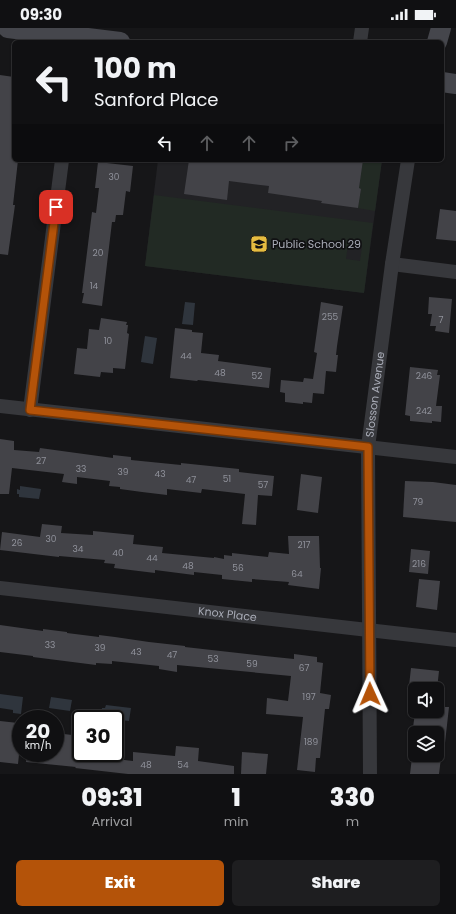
<!DOCTYPE html>
<html lang="en">
<head>
<meta charset="utf-8">
<style>
	:root { --surface:#101012; --page:#1e1e20; --text:#f1f3f6; --muted:#9c9d9f; --line:#303032; --accent:#b45309 }
	body { margin:0; font-family:Poppins,sans-serif; background:var(--page); color:var(--text); height:100vh; display:flex; flex-direction:column; font-size:15px; white-space:nowrap }
	* { box-sizing:border-box; margin:0 }
	p { font-size:13px; color:var(--muted) }
	.icon { flex:none; width:22px; height:22px; fill:none; stroke:currentColor; stroke-width:2; stroke-linecap:round; stroke-linejoin:round }
	.map { position:relative; height:746px; overflow:hidden }
	.panel { display:flex; flex-direction:column; background:var(--surface); flex:1 }
	.panel>* { flex:none }
	.banner { position:absolute; left:12px; top:12px; width:432px; height:122px; border-radius:6px; box-shadow:0 1px 3px #0004,0 0 0 1px var(--line); background:#101012; color:var(--text); overflow:hidden }
	.controls { position:absolute; left:408px; top:654px; display:grid; gap:8px }
	.controls a { display:grid; place-items:center; width:36px; height:36px; border-radius:6px; background:var(--surface); box-shadow:0 1px 3px #0004,0 0 0 1px var(--line); font-size:20px }
	.speed { position:absolute; left:12px; top:682px; display:flex; gap:8px; font-size:20px; font-weight:700; text-align:center }
	.speed>* { display:grid; place-content:center; width:52px; height:52px; border-radius:50%; background:var(--surface); box-shadow:0 1px 3px #0004,0 0 0 1px var(--line); line-height:1 }
	.speed small { font-size:10px; font-weight:400 }
	.speed .limit { border:2px solid #111; border-radius:6px; background:#fff; color:#111 }
	.pin { position:absolute; display:grid; place-items:center; width:34px; height:34px; color:#fff; margin:-17px; border-radius:8px; box-shadow:0 2px 6px #0006 }
	.me { position:absolute; width:44px; margin:-22px; rotate:359deg; stroke-linejoin:round; filter:drop-shadow(0 0 3px #0008) }
	.turn { display:flex; align-items:center; gap:14px; height:84px; padding:0 16px; font-size:18px }
	.turn .icon { width:52px; height:52px; stroke-width:2.5 }
	.turn b { display:block; font-size:28px; line-height:34px }
	.lanes { display:flex; align-items:center; height:38px; padding:0 16px; background:#0003; justify-content:center; gap:20px; direction:ltr }
	.lanes .off { opacity:.35 }
	.eta { display:flex; justify-content:space-evenly; align-items:center; height:68px; text-align:center }
	.eta b { font-size:24px; font-weight:800; line-height:28px }
	.button { display:flex; gap:8px; margin-top:auto; padding:8px 16px }
	.button a { flex:1; height:46px; border-radius:6px; background:var(--accent); color:#fff; font-size:16px; font-weight:800; line-height:46px; text-align:center }
	.button a+a { background:var(--page); color:var(--text) }
	.status { display:flex; justify-content:space-between; align-items:center; height:28px; padding:0 20px; background:var(--surface); direction:ltr }
	.status svg { height:11px; fill:currentColor }
	.map>svg:first-child { display:block }
	.built { fill:#222225 }
	.green { fill:#222a24; fill-rule:evenodd }
	.water { fill:#2f353d }
	.building { fill:#434348; fill-rule:evenodd }
	.lines { fill:none; stroke-linecap:round; stroke-linejoin:round }
	.street { stroke:#37383c; stroke-width:14 }
	.secondary { stroke:#45464c; stroke-width:20 }
	.route-casing { stroke:#753606; stroke-width:10 }
	.route { stroke:#b45309; stroke-width:7 }
	.labels { text-anchor:middle; dominant-baseline:central; stroke-width:3.5; stroke-linejoin:round; paint-order:stroke }
	.number-label { font-size:9px; fill:#90929b }
	.poi-label { font-size:11px; fill:#a9acb7; stroke:#111113; text-anchor:start }
	.street-label { font-size:11px; fill:#a9acb7; stroke:#111113 }
</style>
</head>
<body>
<div class="status"><b>09:30</b><svg viewBox="0 0 49 12"><path d="M0 12V9h3v3zM5 12V6h3v6zM10 12V3h3v9zM15 12V0h3v12zM26 1h20v11H26zM47 4h2v5h-2z"/></svg></div>
<div class="map">
<svg width="456" height="746" viewBox="0 0 456 746">
	<rect width="100%" height="100%" fill="#161618"/>
	<path class="built" d="M 158,132 L 382,132 L 364,265 L 145,238 Z"/>
	<g class="green">
		<path d="M 363,132 L 382,132 L 375,183 L 358,180 L 361,161 L 359,160 Z"/>
		<path d="M 154,167 L 373,195 L 364,265 L 145,238 ZM 348,217 L 362,219 L 360,233 L 346,231 Z"/>
	</g>
	<g class="water">
		<path d="M 185,274 L 195,275 L 193,297 L 182,296 Z"/>
		<path d="M 145,308 L 157,310 L 153,336 L 141,334 Z"/>
		<path d="M 20,458 L 41,461 L 39,471 L 19,469 L 19,466 L 17,466 L 17,461 L 20,462 Z"/>
		<path d="M 0,666 L 23,669 L 21,686 L 13,685 L 13,682 L 0,680 Z"/>
		<path d="M 51,669 L 72,672 L 70,683 L 49,680 Z"/>
		<path d="M 106,677 L 131,680 L 129,693 L 104,690 L 104,688 L 101,687 L 102,680 L 105,680 Z"/>
	</g>
	<g class="building">
		<path d="M 0,47 L 14,49 L 14,132 L 18,132 L 13,177 L 15,177 L 8,227 L 0,226 Z"/>
		<path d="M 189,132 L 363,132 L 359,160 L 361,161 L 358,180 L 321,175 L 322,173 L 268,165 L 269,158 L 229,153 L 227,172 L 184,166 Z"/>
		<path d="M 98,134 L 133,138 L 130,164 L 126,163 L 123,187 L 116,187 L 115,194 L 112,194 L 102,278 L 82,275 L 84,265 L 82,265 L 92,184 L 96,185 L 99,160 L 95,160 Z"/>
		<path d="M 440,181 L 456,183 L 456,213 L 436,211 Z"/>
		<path d="M 429,269 L 452,271 L 449,305 L 435,303 L 436,298 L 430,298 L 432,286 L 428,286 Z"/>
		<path d="M 321,274 L 343,278 L 337,318 L 336,327 L 338,327 L 336,344 L 326,343 L 324,366 L 313,365 L 312,375 L 303,374 L 303,376 L 285,374 L 285,365 L 280,364 L 281,352 L 303,354 L 304,350 L 313,351 L 317,325 L 314,324 Z"/>
		<path d="M 101,290 L 127,294 L 126,297 L 128,297 L 127,305 L 129,306 L 125,341 L 113,340 L 113,345 L 101,344 L 100,349 L 74,346 L 77,320 L 87,321 L 89,301 L 99,302 Z"/>
		<path d="M 175,300 L 192,302 L 192,304 L 203,305 L 201,325 L 219,327 L 218,333 L 271,340 L 269,360 L 198,352 L 197,353 L 170,350 Z"/>
		<path d="M 410,339 L 438,342 L 437,347 L 440,347 L 436,378 L 442,378 L 441,394 L 432,393 L 432,395 L 410,393 L 410,388 L 405,387 Z"/>
		<path d="M 0,411 L 14,413 L 14,422 L 39,424 L 40,420 L 113,430 L 113,427 L 131,429 L 131,432 L 181,437 L 181,435 L 239,441 L 239,444 L 274,448 L 272,468 L 258,467 L 256,497 L 242,496 L 245,466 L 202,461 L 201,465 L 167,461 L 167,467 L 142,464 L 120,461 L 120,459 L 109,458 L 110,453 L 77,449 L 77,456 L 62,454 L 64,446 L 12,440 L 9,466 L 0,466 Z"/>
		<path d="M 301,446 L 322,449 L 318,485 L 297,482 Z"/>
		<path d="M 405,453 L 433,454 L 456,457 L 456,494 L 403,489 Z"/>
		<path d="M 42,496 L 62,498 L 61,505 L 93,507 L 93,503 L 134,507 L 133,516 L 163,519 L 162,525 L 214,530 L 214,529 L 224,531 L 224,527 L 232,528 L 232,525 L 268,529 L 269,524 L 289,526 L 288,508 L 319,508 L 320,540 L 321,540 L 319,561 L 288,557 L 289,554 L 252,551 L 252,554 L 222,551 L 222,547 L 194,544 L 194,547 L 155,542 L 155,545 L 114,540 L 115,536 L 104,535 L 105,532 L 59,528 L 59,529 L 0,522 L 2,504 L 40,509 Z"/>
		<path d="M 411,521 L 430,523 L 428,546 L 409,544 Z"/>
		<path d="M 419,551 L 440,553 L 437,582 L 416,579 Z"/>
		<path d="M 0,597 L 43,603 L 43,601 L 67,604 L 67,605 L 99,609 L 99,607 L 115,609 L 149,614 L 185,618 L 185,619 L 265,628 L 294,631 L 294,626 L 317,629 L 317,634 L 323,635 L 320,665 L 331,667 L 329,681 L 325,681 L 320,730 L 316,730 L 315,744 L 297,742 L 303,689 L 266,686 L 267,670 L 288,673 L 291,648 L 177,637 L 177,644 L 159,641 L 159,638 L 112,633 L 112,636 L 96,635 L 96,637 L 33,629 L 33,628 L 0,624 Z"/>
		<path d="M 411,640 L 439,643 L 437,661 L 415,661 L 415,683 L 437,683 L 437,676 L 445,677 L 445,679 L 449,679 L 444,724 L 440,724 L 441,730 L 439,746 L 410,746 L 413,721 L 410,721 L 415,685 L 410,684 L 413,658 L 409,658 ZM 415,705 L 437,705 L 437,727 L 415,727 Z"/>
		<path d="M 0,693 L 18,695 L 16,706 L 21,707 L 18,736 L 0,734 Z"/>
		<path d="M 55,705 L 81,708 L 81,725 L 108,725 L 107,730 L 133,733 L 133,724 L 175,728 L 176,718 L 199,720 L 198,733 L 234,738 L 234,746 L 128,746 L 75,740 L 76,739 L 26,734 L 27,725 L 55,725 Z"/>
		<path d="M 242,724 L 268,726 L 266,746 L 241,746 Z"/>
	</g>
	<g class="lines">
		<g class="street">
			<path d="M 360,14 L 362,0"/>
			<path d="M 392,236 L 456,244"/>
			<path d="M 0,378 L 456,429"/>
			<path d="M 30,382 L 62,132"/>
			<path id="s1" d="M 0,560 L 456,612"/>
			<path id="s2" d="M 370,746 L 368,419 L 392,236 L 408,132"/>
		</g>
		<g class="secondary">
			<path d="M 8,0 L 120,14"/>
			<path d="M 437,14 L 441,0"/>
			<path d="M 442,54 L 456,56"/>
		</g>
	</g>
	<g class="lines">
		<defs>
			<path id="route" d="M 56,179 L 30,382 L 368,419 L 370,666"/>
		</defs>
		<use href="#route" class="route-casing"/>
		<use href="#route" class="route"/>
	</g>
	<defs>
		<symbol id="school-square" viewBox="-11 -11 22 22"><rect x="-9" y="-9" width="18" height="18" rx="4" fill="#e6bc40" stroke="#111113"/><path d="M0-5L7-2L0 1L-7-2ZM-4 1L0 2.5L4 1V4Q0 6-4 4Z" fill="#111"/></symbol>
	</defs>
	<g fill-rule="evenodd">
		<use href="#school-square" x="249" y="206" width="20" height="20"/>
	</g>
	<g class="labels">
		<g class="number-label">
			<text x="114" y="149">30</text>
			<text x="98" y="225">20</text>
			<text x="94" y="258">14</text>
			<text x="330" y="289">255</text>
			<text x="441" y="292">7</text>
			<text x="108" y="313">10</text>
			<text x="186" y="328">44</text>
			<text x="220" y="345">48</text>
			<text x="257" y="348">52</text>
			<text x="424" y="348">246</text>
			<text x="424" y="383">242</text>
			<text x="41" y="433">27</text>
			<text x="81" y="441">33</text>
			<text x="123" y="444">39</text>
			<text x="160" y="446">43</text>
			<text x="227" y="451">51</text>
			<text x="191" y="452">47</text>
			<text x="263" y="457">57</text>
			<text x="418" y="474">79</text>
			<text x="51" y="511">30</text>
			<text x="17" y="515">26</text>
			<text x="304" y="517">217</text>
			<text x="78" y="521">34</text>
			<text x="118" y="525">40</text>
			<text x="152" y="530">44</text>
			<text x="419" y="536">216</text>
			<text x="188" y="538">48</text>
			<text x="238" y="540">56</text>
			<text x="297" y="546">64</text>
			<text x="50" y="617">33</text>
			<text x="100" y="620">39</text>
			<text x="136" y="624">43</text>
			<text x="172" y="627">47</text>
			<text x="213" y="631">53</text>
			<text x="252" y="636">59</text>
			<text x="304" y="640">67</text>
			<text x="309" y="669">197</text>
			<text x="311" y="714">189</text>
			<text x="146" y="737">48</text>
			<text x="183" y="737">54</text>
		</g>
		<g class="poi-label">
			<text x="272" y="216">Public School 29</text>
		</g>
		<g class="street-label">
			<text stroke="none"><textPath href="#s2" startOffset="380">Slosson Avenue</textPath></text>
			<text stroke="none"><textPath href="#s1" startOffset="229">Knox Place</textPath></text>
		</g>
	</g>
</svg>
<div class="controls">
<a><svg class="icon" aria-label="sound" viewBox="0 0 24 24"><path d="M4 9h4l5-4v14l-5-4H4zM17 9q2 3 0 6"/></svg></a>
<a><svg class="icon" aria-label="layers" viewBox="0 0 24 24"><path d="M12 4l9 5-9 5-9-5zM3 14l9 5 9-5"/></svg></a>
</div>
<div class="speed"><div>20<small>km/h</small></div><div class="limit">30</div></div>
<div class="pin" style="left:56px;top:179px;background:#d93025"><svg class="icon" aria-label="arrive" viewBox="0 0 24 24"><path d="M6 21V4h12l-3 4 3 4H6"/></svg></div>
<svg class="me" style="left:370px;top:666px" viewBox="-20 -20 40 40"><path d="M0-17L14 15 0 8-14 15z" fill="#b45309" stroke="#fff" stroke-width="4"/></svg>
<div class="banner">
<div class="turn"><svg class="icon" aria-label="left" viewBox="0 0 24 24"><path d="M17 20v-9H6M10 6l-5 5 5 5"/></svg><div><b>100 m</b>Sanford Place</div></div>
<div class="lanes"><svg class="icon" aria-label="left" viewBox="0 0 24 24"><path d="M17 20v-9H6M10 6l-5 5 5 5"/></svg><svg class="icon off" aria-label="ahead" viewBox="0 0 24 24"><path d="M12 20V5M6 11l6-6 6 6"/></svg><svg class="icon off" aria-label="ahead" viewBox="0 0 24 24"><path d="M12 20V5M6 11l6-6 6 6"/></svg><svg class="icon off" aria-label="right" viewBox="0 0 24 24"><path d="M7 20v-9h11M14 6l5 5-5 5"/></svg></div>
</div>
</div>
<section class="panel">
<div class="eta">
<div><b>09:31</b><p>Arrival</p></div>
<div><b>1</b><p>min</p></div>
<div><b>330</b><p>m</p></div>
</div>
<div class="button"><a>Exit</a><a>Share</a></div>
</section>
</body>
</html>
